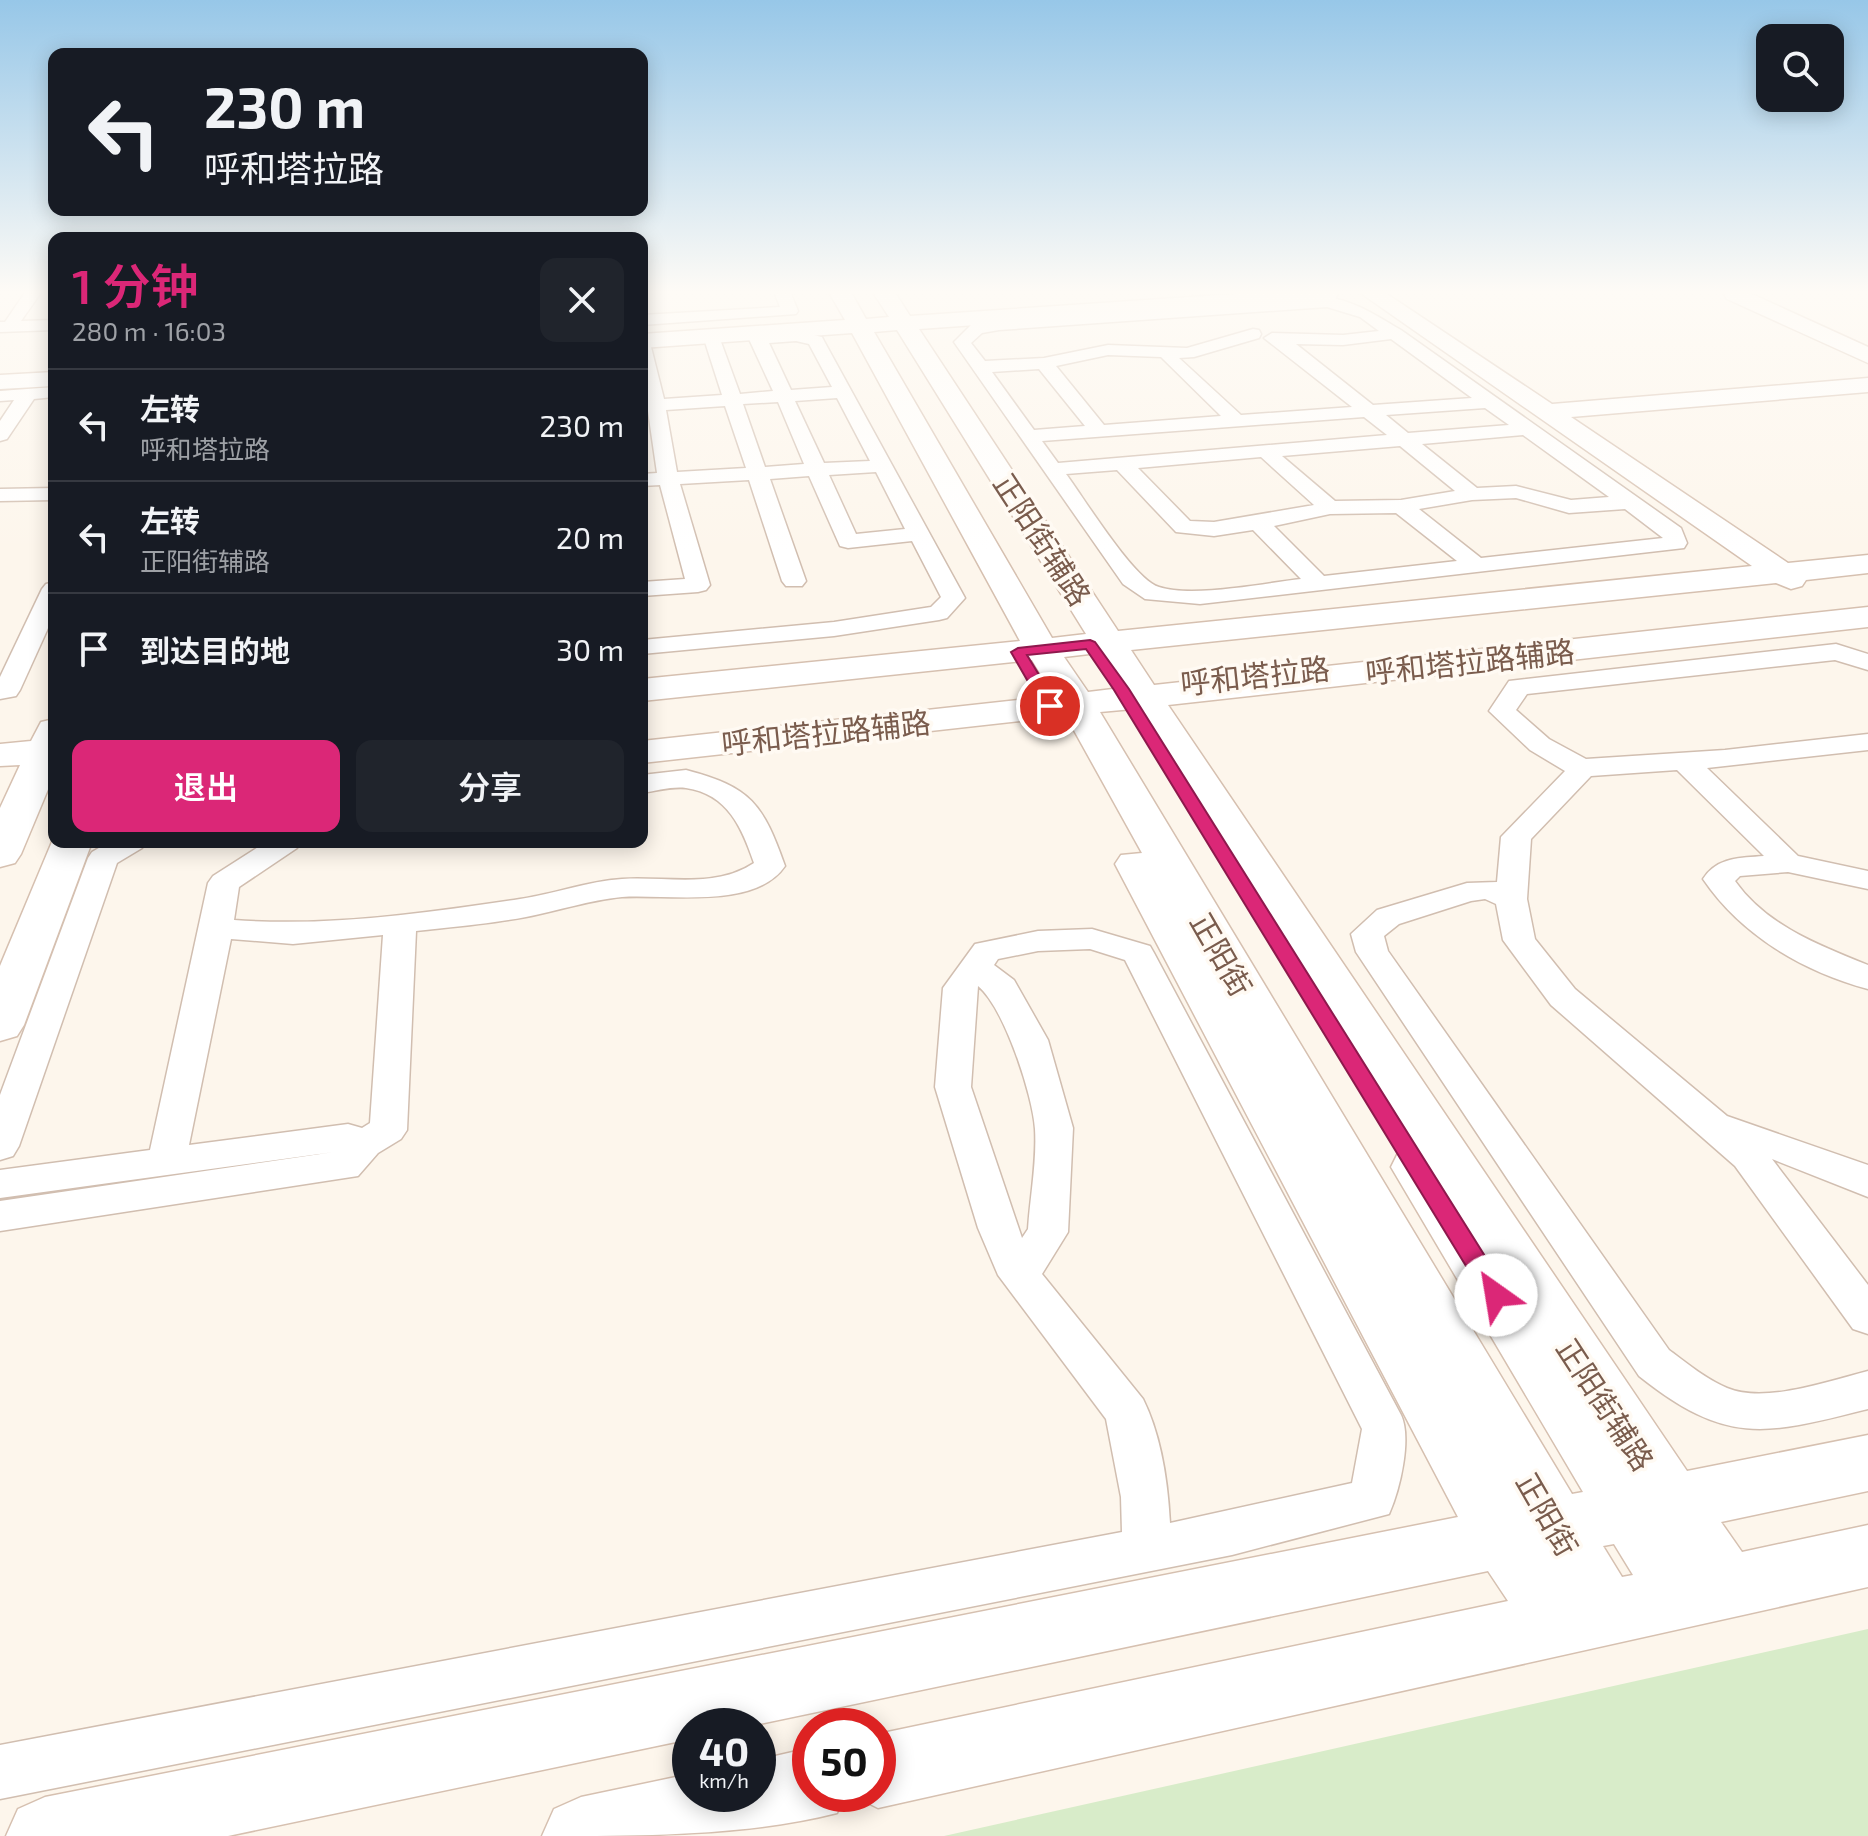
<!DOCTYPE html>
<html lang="zh">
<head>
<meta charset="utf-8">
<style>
	:root { --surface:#171b24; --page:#20242c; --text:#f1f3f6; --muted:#9ea1a6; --line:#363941; --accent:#db2777 }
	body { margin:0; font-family:"Exo 2","Noto Sans SC",sans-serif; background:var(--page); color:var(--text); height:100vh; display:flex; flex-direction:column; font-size:30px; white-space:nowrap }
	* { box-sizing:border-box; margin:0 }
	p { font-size:26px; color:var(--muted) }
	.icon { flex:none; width:44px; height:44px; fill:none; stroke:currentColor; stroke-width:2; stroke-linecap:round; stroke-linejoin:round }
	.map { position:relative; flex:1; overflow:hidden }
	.details { position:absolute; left:48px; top:232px; width:600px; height:616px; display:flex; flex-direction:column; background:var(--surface); border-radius:16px; box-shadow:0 4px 20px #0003 }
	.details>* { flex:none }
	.banner { position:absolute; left:48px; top:48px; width:600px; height:168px; border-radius:16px; box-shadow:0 4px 20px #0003; background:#171b24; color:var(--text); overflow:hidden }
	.tools { position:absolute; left:1756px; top:24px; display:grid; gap:16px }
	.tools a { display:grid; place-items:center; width:88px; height:88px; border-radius:16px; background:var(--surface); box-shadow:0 4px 20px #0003; font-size:40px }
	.speed { position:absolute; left:672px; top:1708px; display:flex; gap:16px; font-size:40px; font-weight:700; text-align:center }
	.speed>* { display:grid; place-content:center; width:104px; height:104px; border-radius:50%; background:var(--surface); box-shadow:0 4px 20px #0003; line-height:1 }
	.speed small { font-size:20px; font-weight:400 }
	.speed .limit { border:12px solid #d22; background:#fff; color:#111 }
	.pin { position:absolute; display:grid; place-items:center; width:68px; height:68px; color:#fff; margin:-34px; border:4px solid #fff; border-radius:50%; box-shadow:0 2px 8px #0007 }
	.me { position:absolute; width:88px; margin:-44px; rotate:328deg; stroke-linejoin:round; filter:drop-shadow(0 0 6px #0008) }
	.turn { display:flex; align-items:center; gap:28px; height:168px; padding:0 24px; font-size:36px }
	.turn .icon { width:104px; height:104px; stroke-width:2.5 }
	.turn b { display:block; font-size:56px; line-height:68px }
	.round { display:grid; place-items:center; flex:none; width:84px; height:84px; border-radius:16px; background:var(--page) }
	.overview { display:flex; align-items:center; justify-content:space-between; height:136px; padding:0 24px }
	h1 { font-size:48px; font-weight:600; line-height:60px; color:var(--accent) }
	.action { display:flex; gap:16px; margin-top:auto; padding:16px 24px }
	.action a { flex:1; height:92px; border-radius:16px; background:var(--accent); color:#fff; font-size:32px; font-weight:600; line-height:92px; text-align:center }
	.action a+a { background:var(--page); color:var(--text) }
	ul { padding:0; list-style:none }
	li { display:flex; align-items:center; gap:24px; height:112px; padding:0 24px; border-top:2px solid var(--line) }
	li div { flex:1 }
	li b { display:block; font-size:30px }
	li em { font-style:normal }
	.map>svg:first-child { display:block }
	.green { fill:#d8ecc9 }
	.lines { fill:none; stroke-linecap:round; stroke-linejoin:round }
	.street-casing { stroke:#d1beb0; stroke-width:3 }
	.secondary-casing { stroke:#d6c0b0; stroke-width:3 }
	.street { fill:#fff; fill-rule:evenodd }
	.secondary { fill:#fff; fill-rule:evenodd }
	.route { fill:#db2777; stroke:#8e194d; stroke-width:2 }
	.labels { text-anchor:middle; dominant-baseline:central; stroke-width:7; stroke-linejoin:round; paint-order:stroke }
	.street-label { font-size:30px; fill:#7a5c4d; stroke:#fffaf3 }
</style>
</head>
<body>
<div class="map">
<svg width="1868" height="1836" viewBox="0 0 1868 1836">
	<rect width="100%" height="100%" fill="#fdf6ec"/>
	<path class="green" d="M 1868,1629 L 1868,1836 L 944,1836 Z"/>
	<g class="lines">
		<defs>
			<g id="street">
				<path d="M 24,294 L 40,294 L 21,321 L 54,320 L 54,330 L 0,332 L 0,322 L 5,322 Z"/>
				<path d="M 775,294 L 791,294 L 798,311 L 796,314 L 642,325 L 642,315 L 780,307 Z"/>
				<path d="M 1327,297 C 1357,302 1375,315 1401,330 L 1681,528 L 1687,543 L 1684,548 L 1200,604 L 1145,599 L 1123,584 L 954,342 L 971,325 L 999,320 ZM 1327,307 L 1360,317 L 1379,331 L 1343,335 L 1272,333 L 1264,338 L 1352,407 L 1241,415 L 1179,358 L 1194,357 L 1259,338 L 1261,334 L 1259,330 L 1253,329 L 1187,348 L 1108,345 L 1044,358 L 985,361 L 971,343 L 982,333 L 999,330 ZM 1391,339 L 1472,398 L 1373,405 L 1296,344 L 1343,345 ZM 1108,355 L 1161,357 L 1221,416 L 1104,425 L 1056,366 ZM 1039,369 L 1085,426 L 1034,430 L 992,372 ZM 1485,408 L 1509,425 L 1408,433 L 1386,415 ZM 1364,417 L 1387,435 L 1058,463 L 1042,441 ZM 1523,435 L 1609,497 L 1571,500 L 1516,486 L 1477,488 L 1422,444 ZM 1400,446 L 1455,491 L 1401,500 L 1335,501 L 1282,456 ZM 1261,457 L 1314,505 L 1214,522 L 1190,521 L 1138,468 ZM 1117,470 L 1176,532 L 1214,536 L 1253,530 L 1301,579 C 1265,583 1193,598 1159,587 C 1134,580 1084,498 1066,474 ZM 1516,498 L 1569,513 L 1625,509 L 1663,538 L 1481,558 L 1419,509 L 1472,500 ZM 1396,513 L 1457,561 L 1324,576 L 1274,526 L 1330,514 Z"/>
				<path d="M 796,331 L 822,337 L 824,341 L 965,598 L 947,618 L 939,620 L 834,636 L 642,654 L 642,640 L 834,622 L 931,607 L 941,597 L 912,541 L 848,548 L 840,546 L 809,476 L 770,479 L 806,581 L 802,586 L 786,586 L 782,581 L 749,480 L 680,484 L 710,585 L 706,590 L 698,592 L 642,596 L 642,582 L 685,579 L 660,485 L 642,486 L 642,474 L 657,473 L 648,411 L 642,412 L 642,400 L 646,400 L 642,384 L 642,342 L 651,347 L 664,399 L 722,395 L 705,342 L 713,337 L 721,342 L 740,394 L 773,391 L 749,339 L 757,334 ZM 796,341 L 809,344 L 832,387 L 791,390 L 769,343 ZM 837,398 L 870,461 L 824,463 L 795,401 ZM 778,402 L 804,464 L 765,467 L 743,404 ZM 725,406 L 746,468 L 677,472 L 666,410 ZM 876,472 L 905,529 L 856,534 L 829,475 Z"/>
				<path d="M 54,387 L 54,397 L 34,399 L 7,439 L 0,441 L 0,421 L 14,400 L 0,401 L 0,391 Z"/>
				<path d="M 54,488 L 54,500 L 0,501 L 0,489 Z"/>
				<path d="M 54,582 L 54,615 L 20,690 L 16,696 L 0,699 L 0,677 L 42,589 L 46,584 Z"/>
				<path d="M 1836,644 L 1868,654 L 1868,670 L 1835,660 L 1527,694 L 1516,710 L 1549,739 L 1586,759 L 1725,750 L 1868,734 L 1868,750 L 1707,768 L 1798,856 L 1868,871 L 1868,889 L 1788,872 L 1740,876 L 1735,881 C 1767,926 1819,945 1868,965 L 1868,989 C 1802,971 1741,935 1703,879 C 1717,857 1740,858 1764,856 L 1677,770 L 1591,776 L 1531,839 L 1527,899 L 1535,939 L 1575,989 L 1727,1116 L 1868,1165 L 1868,1197 L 1772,1159 L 1868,1285 L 1868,1334 L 1853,1329 L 1735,1166 L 1551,1005 L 1503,940 L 1496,904 L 1485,899 L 1471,901 L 1399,924 L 1384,936 L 1388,951 L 1669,1350 C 1688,1364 1706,1379 1727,1388 C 1765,1404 1829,1381 1868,1371 L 1868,1409 C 1765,1435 1727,1446 1639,1376 L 1356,952 L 1351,934 L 1377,910 L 1467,883 L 1497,882 L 1501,837 L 1565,771 L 1530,750 L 1489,711 L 1509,681 Z"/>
				<path d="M 686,770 C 751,787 763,804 785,866 C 755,910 668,894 622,897 C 590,900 557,911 526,917 C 489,924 452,927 416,931 L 407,1130 L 401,1139 L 378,1153 L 358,1176 L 0,1231 L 0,1201 L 334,1152 L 0,1198 L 0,1170 L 150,1150 L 208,883 L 213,876 L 266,842 L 301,842 L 297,848 L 239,887 L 234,920 C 329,927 426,913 520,899 C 554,894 588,881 622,879 C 666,876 715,889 754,863 C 742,828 728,794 686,788 C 673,786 656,791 642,793 L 642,775 ZM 383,935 L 370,1123 L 362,1128 L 348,1124 L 189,1145 L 231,939 L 293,944 Z"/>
				<path d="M 109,842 L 146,842 L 142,848 L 117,863 L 19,1146 L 13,1156 L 0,1160 L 0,1095 L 88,858 L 92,852 Z"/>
				<path d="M 1092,929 L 1150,946 L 1154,953 L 1401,1415 C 1412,1438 1400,1490 1389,1514 L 1232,1555 L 0,1799 L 0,1745 L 1122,1532 L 1121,1497 L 1106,1419 L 998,1275 L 978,1228 L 935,1087 L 943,988 L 975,944 L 1038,931 ZM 1090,949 L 1125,960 L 1362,1429 L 1352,1483 L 1170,1523 C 1168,1483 1161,1435 1143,1399 L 1042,1274 L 1068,1232 L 1073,1128 L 1048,1040 L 1014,980 L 994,965 L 998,959 L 1038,951 ZM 978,986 C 1004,1007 1033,1096 1035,1129 C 1037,1162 1030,1197 1028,1229 L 1022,1238 L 971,1087 Z"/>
			</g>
			<g id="secondary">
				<path d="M 830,294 L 852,294 L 866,319 L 889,317 L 874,294 L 896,294 L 910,316 L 1235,294 L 1338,294 L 1335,299 L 1327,300 L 919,329 L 1118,631 L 1752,566 L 1362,294 L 1387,294 L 1552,404 L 1868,378 L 1868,392 L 1571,417 L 1788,563 L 1868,555 L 1868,573 L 1806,580 L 1802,586 L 1791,589 L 1776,583 L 1131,650 L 1154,685 L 1868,607 L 1868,627 L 1168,705 L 1687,1471 L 1868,1435 L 1868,1491 L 1721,1522 L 1742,1552 L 1868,1525 L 1868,1587 L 878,1808 L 850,1794 L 878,1794 L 878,1734 L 1508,1601 L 1488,1571 L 750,1726 L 690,1726 L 690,1739 L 228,1836 L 6,1836 L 18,1809 L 45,1797 L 1458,1517 L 1115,864 L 1121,855 L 1142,853 L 1066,716 L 642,763 L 642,741 L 1054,696 L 1032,660 L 642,701 L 642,679 L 1020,641 L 852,333 L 642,348 L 642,334 L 845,320 ZM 897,330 L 1086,634 L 1052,638 L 874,332 ZM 1098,653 L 1121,688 L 1088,692 L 1064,657 ZM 1133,709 L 1412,1149 L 1398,1153 L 1391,1167 L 1583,1492 L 1572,1494 L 1100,712 ZM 1614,1544 L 1633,1575 L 1622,1577 L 1603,1546 Z"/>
				<path d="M 1724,294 L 1752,294 L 1868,347 L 1868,363 L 1727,299 Z"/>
				<path d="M 54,372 L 54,386 L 0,389 L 0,375 Z"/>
				<path d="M 54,719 L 54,775 L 21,854 L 15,863 L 0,867 L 0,808 L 20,765 L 0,766 L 0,744 L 31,741 L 41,722 Z"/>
				<path d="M 54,837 L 54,842 L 92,842 L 24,1025 L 17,1036 L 0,1041 L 0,966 Z"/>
				<path d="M 810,1748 L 810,1794 L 844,1794 L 837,1813 C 748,1836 637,1836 542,1836 L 554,1809 L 581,1797 L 690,1774 L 690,1794 L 758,1794 L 758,1760 Z"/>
			</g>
		</defs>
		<use href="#street" class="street-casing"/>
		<use href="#secondary" class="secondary-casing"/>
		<use href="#street" class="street"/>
		<use href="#secondary" class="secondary"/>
	</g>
	<linearGradient id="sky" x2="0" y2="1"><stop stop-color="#97c7e8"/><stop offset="0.53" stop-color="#fefbf6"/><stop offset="1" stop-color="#fefbf6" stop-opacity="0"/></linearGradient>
	<rect width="1868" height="551" fill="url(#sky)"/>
	<path class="route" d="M 1090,640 L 1095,642 L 1129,689 L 1505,1288 L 1508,1295 L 1505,1302 L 1496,1304 L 1488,1302 L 1114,690 L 1086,649 L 1027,655 L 1058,706 L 1050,711 L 1042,706 L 1011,652 L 1018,648 Z"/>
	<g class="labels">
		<g class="street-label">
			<text transform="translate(1043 539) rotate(57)">正阳街辅路</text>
			<text transform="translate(1470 661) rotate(-6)">呼和塔拉路辅路</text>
			<text transform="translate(1255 675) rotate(-6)">呼和塔拉路</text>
			<text transform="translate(826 732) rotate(-6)">呼和塔拉路辅路</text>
			<text transform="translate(1222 954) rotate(60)">正阳街</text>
			<text transform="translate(1606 1404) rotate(57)">正阳街辅路</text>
			<text transform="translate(1548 1514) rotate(60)">正阳街</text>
		</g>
	</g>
</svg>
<div class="tools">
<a><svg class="icon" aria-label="search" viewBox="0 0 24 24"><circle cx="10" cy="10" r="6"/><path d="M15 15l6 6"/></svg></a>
</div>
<div class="speed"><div>40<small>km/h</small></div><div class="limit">50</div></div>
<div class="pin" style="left:1050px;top:706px;background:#d93025"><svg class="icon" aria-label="arrive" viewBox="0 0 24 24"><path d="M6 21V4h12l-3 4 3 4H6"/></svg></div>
<svg class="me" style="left:1496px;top:1295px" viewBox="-20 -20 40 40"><circle r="19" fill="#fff"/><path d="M0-13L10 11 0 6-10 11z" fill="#db2777"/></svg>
<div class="banner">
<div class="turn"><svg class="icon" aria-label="left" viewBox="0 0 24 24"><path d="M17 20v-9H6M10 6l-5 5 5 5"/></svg><div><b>230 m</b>呼和塔拉路</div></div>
</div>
<section class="details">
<div class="overview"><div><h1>1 分钟</h1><p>280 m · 16:03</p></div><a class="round"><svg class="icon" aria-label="close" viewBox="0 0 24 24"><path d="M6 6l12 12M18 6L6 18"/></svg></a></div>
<ul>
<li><svg class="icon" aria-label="left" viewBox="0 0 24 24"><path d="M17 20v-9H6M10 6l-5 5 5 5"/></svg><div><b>左转</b><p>呼和塔拉路</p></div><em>230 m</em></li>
<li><svg class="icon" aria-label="left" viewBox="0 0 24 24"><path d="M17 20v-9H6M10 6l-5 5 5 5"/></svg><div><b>左转</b><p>正阳街辅路</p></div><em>20 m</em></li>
<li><svg class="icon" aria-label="arrive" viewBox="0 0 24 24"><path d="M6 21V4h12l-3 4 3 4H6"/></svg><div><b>到达目的地</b></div><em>30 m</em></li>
</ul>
<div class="action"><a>退出</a><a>分享</a></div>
</section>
</div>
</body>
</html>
